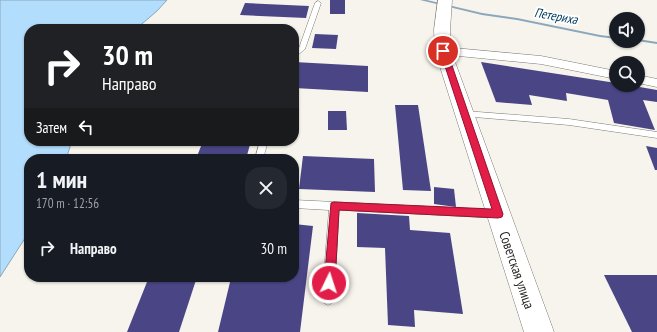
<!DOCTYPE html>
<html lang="ru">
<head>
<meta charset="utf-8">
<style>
	:root { --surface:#171b24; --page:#242831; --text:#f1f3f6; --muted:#9ea1a6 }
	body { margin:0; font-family:"PT Sans Narrow",sans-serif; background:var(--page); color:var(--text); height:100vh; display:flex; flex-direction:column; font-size:15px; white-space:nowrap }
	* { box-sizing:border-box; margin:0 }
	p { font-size:13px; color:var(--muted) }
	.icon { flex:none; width:22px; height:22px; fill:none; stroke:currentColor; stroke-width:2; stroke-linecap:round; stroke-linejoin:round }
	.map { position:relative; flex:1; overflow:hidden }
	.sheet { position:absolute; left:24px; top:154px; width:275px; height:128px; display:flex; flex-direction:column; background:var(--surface); border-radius:16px; box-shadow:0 1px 3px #0004 }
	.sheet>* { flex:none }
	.hud { position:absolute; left:24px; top:24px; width:275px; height:122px; border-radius:16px; box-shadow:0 1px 3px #0004; background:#202124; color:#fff; overflow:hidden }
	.fabs { position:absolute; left:609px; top:12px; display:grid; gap:8px }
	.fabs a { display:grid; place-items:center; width:36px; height:36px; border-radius:50%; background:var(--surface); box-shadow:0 1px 3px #0004; font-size:20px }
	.pin { position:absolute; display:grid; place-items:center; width:34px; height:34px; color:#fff; margin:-17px; border:2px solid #fff; border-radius:50%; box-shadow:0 1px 4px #0007 }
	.me { position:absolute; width:44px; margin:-22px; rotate:4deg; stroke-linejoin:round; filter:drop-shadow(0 0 3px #0008) }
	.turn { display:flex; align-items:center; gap:14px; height:84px; padding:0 12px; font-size:18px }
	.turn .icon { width:52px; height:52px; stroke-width:2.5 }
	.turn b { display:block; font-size:28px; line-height:34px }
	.then { display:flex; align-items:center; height:38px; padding:0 12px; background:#0003; gap:8px; font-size:15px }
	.round { display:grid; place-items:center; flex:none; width:42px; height:42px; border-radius:16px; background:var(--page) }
	.headline { display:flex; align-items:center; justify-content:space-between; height:68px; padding:0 12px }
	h1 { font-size:24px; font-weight:700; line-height:30px }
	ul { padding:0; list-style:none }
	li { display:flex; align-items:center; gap:12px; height:52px; padding:0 12px }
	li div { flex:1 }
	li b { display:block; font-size:15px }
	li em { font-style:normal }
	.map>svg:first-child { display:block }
	.water { fill:#b3ddfc; stroke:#8aa7bc }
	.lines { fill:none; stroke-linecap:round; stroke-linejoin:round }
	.stream { fill:#8aa7bc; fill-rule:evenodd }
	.building { fill:#4a4686 }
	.lane-casing { stroke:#7c7b73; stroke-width:1 }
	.street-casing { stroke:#7c7b73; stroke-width:1 }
	.secondary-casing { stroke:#7c7b73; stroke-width:1 }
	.lane { fill:#fff; fill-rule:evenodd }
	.street { fill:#fff; fill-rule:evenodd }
	.secondary { fill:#fff; fill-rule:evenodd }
	.route { fill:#e11d48; stroke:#92132f }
	.labels { text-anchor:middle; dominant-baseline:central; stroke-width:4; stroke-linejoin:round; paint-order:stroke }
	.far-water-label { font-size:13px; font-style:italic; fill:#044062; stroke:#fff }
	.street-label { font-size:14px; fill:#292825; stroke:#fff }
</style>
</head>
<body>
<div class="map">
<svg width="657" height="332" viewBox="0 0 657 332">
	<rect width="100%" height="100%" fill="#f6f4ec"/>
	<path class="water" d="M 0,0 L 167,0 L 157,11 L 136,29 L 29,29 L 29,141 L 72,141 L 66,159 L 29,159 L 29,232 L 0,277 Z"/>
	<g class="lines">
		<g class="stream">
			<path d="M 420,0 L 427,0 L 482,13 L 517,18 L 600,35 L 616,37 L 616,39 L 600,37 L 517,20 L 482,15 Z"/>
			<path d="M 638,39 L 657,42 L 657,44 L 637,41 L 638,41 Z"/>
		</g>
	</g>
	<g class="building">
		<rect x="330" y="0" width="15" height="14"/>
		<path d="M 245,3 L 309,6 L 306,18 L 240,15 Z"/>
		<path d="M 315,34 L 338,35 L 336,49 L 312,48 Z"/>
		<path d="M 294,62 L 368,66 L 368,92 L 294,88 Z"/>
		<path d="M 481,62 L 616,83 L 616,85 L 628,85 L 657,90 L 657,102 L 643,100 L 655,130 L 614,123 L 608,100 L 566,93 L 567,101 L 529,95 L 532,105 L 496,102 Z"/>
		<path d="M 395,105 L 418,105 L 431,191 L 403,190 Z"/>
		<path d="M 328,111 L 346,111 L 347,130 L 328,130 Z"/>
		<path d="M 203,141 L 251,141 L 246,159 L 196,159 Z"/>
		<path d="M 646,146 L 657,148 L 657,170 L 655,170 Z"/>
		<path d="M 303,156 L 374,159 L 375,192 L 299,189 Z"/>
		<path d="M 434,187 L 454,189 L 456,207 L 434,204 Z"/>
		<path d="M 357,213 L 409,216 L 410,230 L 450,233 L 463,314 L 414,310 L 415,327 L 388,325 L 385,248 L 357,247 Z"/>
		<path d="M 294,224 L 313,226 L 300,332 L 218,332 L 231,278 L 227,277 L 294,277 Z"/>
		<path d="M 604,275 L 657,275 L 657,332 L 632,332 Z"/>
		<path d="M 149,277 L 197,277 L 179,332 L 127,332 Z"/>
	</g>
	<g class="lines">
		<defs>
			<g id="lane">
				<path d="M 318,1 L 321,3 L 305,49 L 294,58 L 294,52 L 299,48 L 315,3 Z"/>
				<path d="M 465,111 L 569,119 L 657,132 L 657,138 L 569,125 L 462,116 L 461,114 L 462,112 Z"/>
				<path d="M 260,141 L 268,141 L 263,159 L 255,159 Z"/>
				<path d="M 294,200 L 498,210 L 502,211 L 503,214 L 502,217 L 498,218 L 339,210 L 334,299 L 332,303 L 328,305 L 324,303 L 322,299 L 329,210 L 294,208 Z"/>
			</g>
			<g id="street">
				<path d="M 443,47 L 541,56 L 616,71 L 616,79 L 541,64 L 438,54 L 437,51 L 438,48 Z"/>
				<path d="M 638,75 L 657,79 L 657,87 L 638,83 Z"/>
			</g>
			<path id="secondary" d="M 438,0 L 452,0 L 450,30 L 451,51 L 554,332 L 524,332 L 435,51 L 434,30 Z"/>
		</defs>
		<use href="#lane" class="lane-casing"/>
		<use href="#street" class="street-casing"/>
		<use href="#secondary" class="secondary-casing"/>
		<use href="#lane" class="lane"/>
		<use href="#street" class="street"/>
		<use href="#secondary" class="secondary"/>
	</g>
	<path class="route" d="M 441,49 L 447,51 L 503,214 L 502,217 L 498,218 L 339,210 L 335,283 L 333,287 L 329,289 L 325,287 L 324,283 L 331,203 L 334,202 L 492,209 L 440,51 Z"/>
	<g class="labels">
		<g class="far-water-label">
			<text transform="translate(556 16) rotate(10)">Петериха</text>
		</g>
		<g class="street-label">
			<text transform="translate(517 270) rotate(71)">Советская улица</text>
		</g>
	</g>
</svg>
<div class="fabs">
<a><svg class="icon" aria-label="sound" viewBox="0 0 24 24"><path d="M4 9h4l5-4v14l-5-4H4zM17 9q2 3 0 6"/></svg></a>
<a><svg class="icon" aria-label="search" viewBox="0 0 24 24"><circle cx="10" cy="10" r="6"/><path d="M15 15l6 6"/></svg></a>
</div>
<div class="pin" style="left:443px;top:51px;background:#d93025"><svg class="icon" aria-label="arrive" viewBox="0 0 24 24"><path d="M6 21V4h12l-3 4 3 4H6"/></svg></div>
<svg class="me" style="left:329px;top:283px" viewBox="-20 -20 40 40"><circle r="17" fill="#e11d48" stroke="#fff" stroke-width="3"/><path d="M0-11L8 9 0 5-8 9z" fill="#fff"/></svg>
<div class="hud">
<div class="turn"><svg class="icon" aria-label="right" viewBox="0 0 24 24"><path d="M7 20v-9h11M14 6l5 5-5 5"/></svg><div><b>30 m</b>Направо</div></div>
<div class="then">Затем<svg class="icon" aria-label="left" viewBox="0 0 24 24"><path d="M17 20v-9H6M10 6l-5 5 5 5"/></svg></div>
</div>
<section class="sheet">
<div class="headline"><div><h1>1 мин</h1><p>170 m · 12:56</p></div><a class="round"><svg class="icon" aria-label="close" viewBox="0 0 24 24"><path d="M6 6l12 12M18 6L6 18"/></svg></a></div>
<ul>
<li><svg class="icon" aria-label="right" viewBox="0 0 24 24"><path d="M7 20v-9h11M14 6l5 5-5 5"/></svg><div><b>Направо</b></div><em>30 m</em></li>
</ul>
</section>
</div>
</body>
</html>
